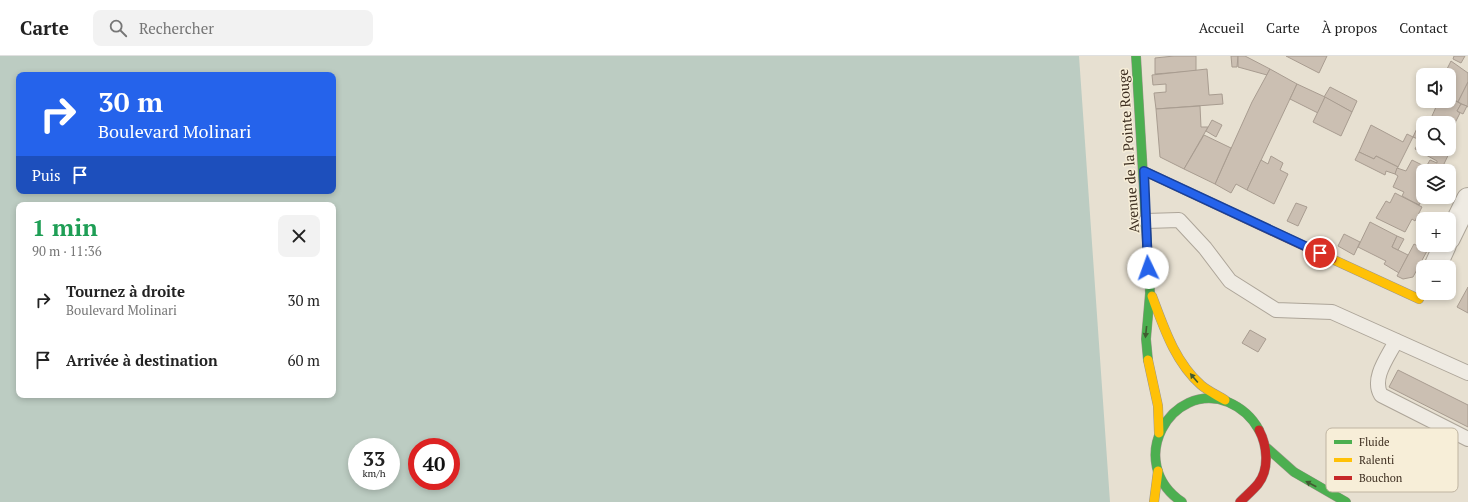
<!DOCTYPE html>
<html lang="fr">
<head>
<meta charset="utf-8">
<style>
	:root { --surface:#fff; --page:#f2f2f2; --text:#222; --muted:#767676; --line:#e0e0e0 }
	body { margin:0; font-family:"PT Serif",serif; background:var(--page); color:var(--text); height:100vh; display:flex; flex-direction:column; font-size:15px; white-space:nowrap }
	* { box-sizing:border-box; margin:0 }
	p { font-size:13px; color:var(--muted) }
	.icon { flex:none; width:22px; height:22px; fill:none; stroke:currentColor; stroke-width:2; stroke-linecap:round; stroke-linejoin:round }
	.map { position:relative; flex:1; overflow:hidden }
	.details { position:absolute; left:16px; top:146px; width:320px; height:196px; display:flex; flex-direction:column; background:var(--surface); border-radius:8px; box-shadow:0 2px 6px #0003 }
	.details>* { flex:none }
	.top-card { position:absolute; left:16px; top:16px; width:320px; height:122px; border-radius:8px; box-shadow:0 2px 6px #0003; background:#2563eb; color:#fff; overflow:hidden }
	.buttons { position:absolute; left:1416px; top:12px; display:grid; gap:8px }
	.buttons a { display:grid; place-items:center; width:40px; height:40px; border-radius:8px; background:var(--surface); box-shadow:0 2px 6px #0003; font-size:20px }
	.speed { position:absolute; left:348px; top:382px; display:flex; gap:8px; font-size:20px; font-weight:700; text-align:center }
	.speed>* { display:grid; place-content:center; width:52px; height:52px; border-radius:50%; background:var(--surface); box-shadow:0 2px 6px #0003; line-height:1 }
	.speed small { font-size:10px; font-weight:400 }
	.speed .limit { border:6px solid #d22; background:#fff; color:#111 }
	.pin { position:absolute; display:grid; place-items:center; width:34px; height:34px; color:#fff; margin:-17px; border:2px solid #fff; border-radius:50%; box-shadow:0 1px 4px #0007 }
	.me { position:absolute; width:44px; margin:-22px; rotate:357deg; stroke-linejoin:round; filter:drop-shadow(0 0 3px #0008) }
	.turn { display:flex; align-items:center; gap:14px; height:84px; padding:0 16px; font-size:18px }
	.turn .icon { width:52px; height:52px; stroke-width:2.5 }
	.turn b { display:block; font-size:28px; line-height:34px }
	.then { display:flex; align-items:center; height:38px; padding:0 16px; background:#0003; gap:8px; font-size:15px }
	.round { display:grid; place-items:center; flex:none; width:42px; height:42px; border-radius:8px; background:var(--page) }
	.summary { display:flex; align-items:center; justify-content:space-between; height:68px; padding:0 16px }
	h1 { font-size:24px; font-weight:700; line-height:30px; color:#1e9e55 }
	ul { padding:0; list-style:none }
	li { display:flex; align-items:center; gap:12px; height:60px; padding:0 16px }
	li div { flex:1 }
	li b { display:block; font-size:15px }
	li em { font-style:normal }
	header { display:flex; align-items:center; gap:24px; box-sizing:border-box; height:56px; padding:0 20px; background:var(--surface); border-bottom:1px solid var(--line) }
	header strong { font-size:19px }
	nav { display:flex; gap:22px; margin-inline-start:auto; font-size:14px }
	.search { width:280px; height:36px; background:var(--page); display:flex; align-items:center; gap:10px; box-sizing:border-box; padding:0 14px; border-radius:8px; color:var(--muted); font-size:15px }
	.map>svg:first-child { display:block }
	.water { fill:#bcccc2; fill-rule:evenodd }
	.building { fill:#cbbfb2; stroke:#a89c90 }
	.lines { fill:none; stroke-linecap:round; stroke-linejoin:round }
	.lane-casing { stroke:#ada599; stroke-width:16 }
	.street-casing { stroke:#ada599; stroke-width:24 }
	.fast-casing { stroke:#9c958a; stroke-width:10 }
	.slow-casing { stroke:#9c958a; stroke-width:10 }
	.jam-casing { stroke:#9c958a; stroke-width:10 }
	.lane { stroke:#efebe3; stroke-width:14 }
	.street { stroke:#efebe3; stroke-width:22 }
	.fast { stroke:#4caf50; stroke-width:9 }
	.slow { stroke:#ffc107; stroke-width:9 }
	.jam { stroke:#c62828; stroke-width:9 }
	.oneway { fill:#425b31 }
	.route-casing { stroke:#184099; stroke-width:10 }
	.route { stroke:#2563eb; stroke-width:7 }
	.labels { text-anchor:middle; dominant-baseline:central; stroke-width:3; stroke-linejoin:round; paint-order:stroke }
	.street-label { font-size:14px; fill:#3d2e20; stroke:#f7eed8 }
	.key { fill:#f7eed8; stroke:#bfb4a1; stroke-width:1 }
	.key-label { font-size:11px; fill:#3d2e20 }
</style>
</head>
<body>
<header>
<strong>Carte</strong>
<div class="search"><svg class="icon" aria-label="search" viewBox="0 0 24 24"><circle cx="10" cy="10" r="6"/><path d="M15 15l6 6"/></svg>Rechercher</div>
<nav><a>Accueil</a><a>Carte</a><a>À propos</a><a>Contact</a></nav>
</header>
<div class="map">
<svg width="1468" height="446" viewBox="0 0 1468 446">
	<rect width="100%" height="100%" fill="#e7e0d1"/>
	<path class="water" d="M 0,0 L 1079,0 L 1110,446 L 0,446 ZM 19,19 L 333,19 L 333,135 L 19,135 ZM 19,149 L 333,149 L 333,339 L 19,339 ZM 357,391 L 391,391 L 391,425 L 357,425 ZM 417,391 L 451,391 L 451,425 L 417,425 Z"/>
	<g class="building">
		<path d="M 1174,0 L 1196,0 L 1196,15 L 1155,18 L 1155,2 Z"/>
		<path d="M 1231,0 L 1238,0 L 1237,11 L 1232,11 Z"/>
		<path d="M 1238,0 L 1245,0 L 1270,13 L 1267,19 L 1238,11 Z"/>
		<path d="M 1286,0 L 1327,0 L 1319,17 Z"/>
		<path d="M 1465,0 L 1461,7 L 1453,3 L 1454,0 Z"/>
		<path d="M 1451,5 L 1468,17 L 1468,26 L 1458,46 L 1449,41 L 1449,19 L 1444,19 Z"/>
		<path d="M 1207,13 L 1209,39 L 1222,38 L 1223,48 L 1156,53 L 1154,37 L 1166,36 L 1166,28 L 1153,29 L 1152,19 Z"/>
		<path d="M 1270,13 L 1297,28 L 1247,134 L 1236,128 L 1231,137 L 1215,128 L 1252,46 Z"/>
		<path d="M 1468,26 L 1468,51 L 1458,46 Z"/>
		<path d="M 1297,28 L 1325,41 L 1318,57 L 1290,43 Z"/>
		<path d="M 1330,31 L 1357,45 L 1352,56 L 1324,41 Z"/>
		<path d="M 1325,41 L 1352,56 L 1341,80 L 1313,66 Z"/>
		<path d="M 1449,41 L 1461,48 L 1457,55 L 1460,57 L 1453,71 L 1449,69 L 1449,67 L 1439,67 L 1440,65 L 1432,60 L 1436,51 L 1430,48 L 1431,45 L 1449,45 Z"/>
		<path d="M 1461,48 L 1467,50 L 1463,58 L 1457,55 Z"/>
		<path d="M 1200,50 L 1201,71 L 1208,71 L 1184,113 L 1160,101 L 1156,53 Z"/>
		<path d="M 1212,64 L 1222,69 L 1216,81 L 1206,75 Z"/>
		<path d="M 1419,68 L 1423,69 L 1423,93 L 1449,93 L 1449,82 L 1455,85 L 1443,110 L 1449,113 L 1448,115 L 1434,115 L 1426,111 L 1430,104 L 1437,107 L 1437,105 L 1415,93 L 1420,84 L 1413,81 Z"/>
		<path d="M 1371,69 L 1403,86 L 1407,78 L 1413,81 L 1398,111 L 1376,100 L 1374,103 L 1359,96 Z"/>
		<path d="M 1449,69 L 1455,72 L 1450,82 L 1449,82 Z"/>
		<path d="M 1204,79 L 1231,92 L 1215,128 L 1184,113 Z"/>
		<path d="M 1359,96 L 1374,103 L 1376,100 L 1398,111 L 1395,118 L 1386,115 L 1385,119 L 1355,104 Z"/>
		<path d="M 1271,100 L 1283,107 L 1280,114 L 1288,118 L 1274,148 L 1247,134 L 1261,104 L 1268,108 Z"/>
		<path d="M 1412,104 L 1434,115 L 1423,115 L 1423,141 L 1431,141 L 1429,145 L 1423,142 L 1419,149 L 1402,140 L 1404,136 L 1393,131 L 1398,120 L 1395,118 L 1397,112 L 1406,115 Z"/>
		<path d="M 1395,137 L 1422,151 L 1415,165 L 1412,163 L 1405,176 L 1376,162 L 1386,145 L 1390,147 Z"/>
		<path d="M 1296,147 L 1307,151 L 1298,170 L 1287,165 Z"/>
		<path d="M 1370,166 L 1397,180 L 1392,191 L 1408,199 L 1399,217 L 1384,208 L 1386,205 L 1358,191 Z"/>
		<path d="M 1344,178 L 1360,186 L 1354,199 L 1338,190 Z"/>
		<path d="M 1397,180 L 1404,183 L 1398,194 L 1392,191 Z"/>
		<path d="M 1414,188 L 1427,195 L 1413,221 L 1403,223 L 1397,220 Z"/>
		<path d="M 1468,231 L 1468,257 L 1457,251 Z"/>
		<path d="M 1250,274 L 1266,283 L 1258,296 L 1242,287 Z"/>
		<path d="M 1398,314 L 1468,349 L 1468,371 L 1389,331 Z"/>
	</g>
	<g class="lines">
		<defs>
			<g id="lane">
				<path d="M 1146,165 L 1179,164 L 1205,192 L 1230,225 L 1276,254 L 1332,256 L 1468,317"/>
				<path d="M 1396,285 C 1388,301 1371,322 1381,339 L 1468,383"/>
			</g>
			<g id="street">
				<path d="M 1449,182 L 1468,143"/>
				<path d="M 1435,211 L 1445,189"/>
			</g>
			<g id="fast">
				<path d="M 1136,0 L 1150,237 L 1146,283 L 1148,304"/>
				<path d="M 1267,392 L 1294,416 L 1346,446"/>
				<path d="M 1182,446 C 1124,407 1171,324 1228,346 C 1242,352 1252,361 1259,374"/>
			</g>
			<g id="slow">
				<path d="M 1332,203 L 1419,243 L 1423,235"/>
				<path d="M 1152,240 C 1164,272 1175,306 1201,329 C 1208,335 1217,339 1225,344"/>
				<path d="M 1148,304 L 1158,350 L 1159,377"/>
				<path d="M 1154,446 L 1158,415"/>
			</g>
			<g id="jam">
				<path d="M 1144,115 L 1332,203"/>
				<path d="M 1240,446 C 1246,440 1253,434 1258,428 C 1270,413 1267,389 1259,374"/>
			</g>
		</defs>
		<use href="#lane" class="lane-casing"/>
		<use href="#street" class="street-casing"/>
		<use href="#fast" class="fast-casing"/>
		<use href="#slow" class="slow-casing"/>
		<use href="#jam" class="jam-casing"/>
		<use href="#lane" class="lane"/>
		<use href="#street" class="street"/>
		<use href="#fast" class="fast"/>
		<use href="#slow" class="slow"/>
		<use href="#jam" class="jam"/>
	</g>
	<defs><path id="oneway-solid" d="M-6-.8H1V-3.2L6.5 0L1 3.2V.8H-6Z"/></defs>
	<g class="oneway">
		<use href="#oneway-solid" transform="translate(1146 276) rotate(96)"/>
		<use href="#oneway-solid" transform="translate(1194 322) rotate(-130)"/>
		<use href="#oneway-solid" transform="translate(1311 428) rotate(-153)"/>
	</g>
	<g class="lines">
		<defs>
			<path id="route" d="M 1148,212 L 1144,115 L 1320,197"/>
		</defs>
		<use href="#route" class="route-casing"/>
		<use href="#route" class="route"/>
	</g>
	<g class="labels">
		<g class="street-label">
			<text transform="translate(1128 95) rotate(-94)">Avenue de la Pointe Rouge</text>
		</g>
	</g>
	<rect x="1326" y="372" width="132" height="64" rx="6" class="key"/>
	<rect x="1334" y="384" width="18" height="4" fill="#4caf50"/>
	<rect x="1334" y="402" width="18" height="4" fill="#ffc107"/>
	<rect x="1334" y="420" width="18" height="4" fill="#c62828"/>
	<g class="key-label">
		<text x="1359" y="390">Fluide</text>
		<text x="1359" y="408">Ralenti</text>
		<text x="1359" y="426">Bouchon</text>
	</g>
</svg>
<div class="buttons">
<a><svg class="icon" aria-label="sound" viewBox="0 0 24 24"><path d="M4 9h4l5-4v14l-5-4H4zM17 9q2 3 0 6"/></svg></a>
<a><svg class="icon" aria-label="search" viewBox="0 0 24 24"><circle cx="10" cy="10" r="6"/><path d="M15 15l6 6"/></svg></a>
<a><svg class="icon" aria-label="layers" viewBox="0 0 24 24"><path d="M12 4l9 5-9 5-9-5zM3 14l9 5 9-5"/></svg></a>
<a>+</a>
<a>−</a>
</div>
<div class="speed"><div>33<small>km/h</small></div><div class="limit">40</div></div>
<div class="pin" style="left:1320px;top:197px;background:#d93025"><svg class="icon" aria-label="arrive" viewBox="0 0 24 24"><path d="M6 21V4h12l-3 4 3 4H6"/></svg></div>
<svg class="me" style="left:1148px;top:212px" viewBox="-20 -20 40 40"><circle r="19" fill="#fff"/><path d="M0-13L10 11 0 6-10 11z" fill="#2563eb"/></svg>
<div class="top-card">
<div class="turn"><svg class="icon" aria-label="right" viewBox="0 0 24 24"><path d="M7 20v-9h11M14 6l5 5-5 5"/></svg><div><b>30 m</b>Boulevard Molinari</div></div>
<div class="then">Puis<svg class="icon" aria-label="arrive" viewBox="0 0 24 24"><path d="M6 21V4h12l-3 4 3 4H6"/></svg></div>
</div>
<section class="details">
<div class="summary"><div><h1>1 min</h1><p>90 m · 11:36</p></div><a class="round"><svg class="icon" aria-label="close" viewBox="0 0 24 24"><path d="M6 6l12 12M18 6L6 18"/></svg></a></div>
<ul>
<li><svg class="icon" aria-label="right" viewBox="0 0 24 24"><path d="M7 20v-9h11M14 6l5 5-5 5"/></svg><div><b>Tournez à droite</b><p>Boulevard Molinari</p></div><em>30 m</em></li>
<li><svg class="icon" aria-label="arrive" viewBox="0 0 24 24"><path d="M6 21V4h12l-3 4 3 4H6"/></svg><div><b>Arrivée à destination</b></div><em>60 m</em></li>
</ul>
</section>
</div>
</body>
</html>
